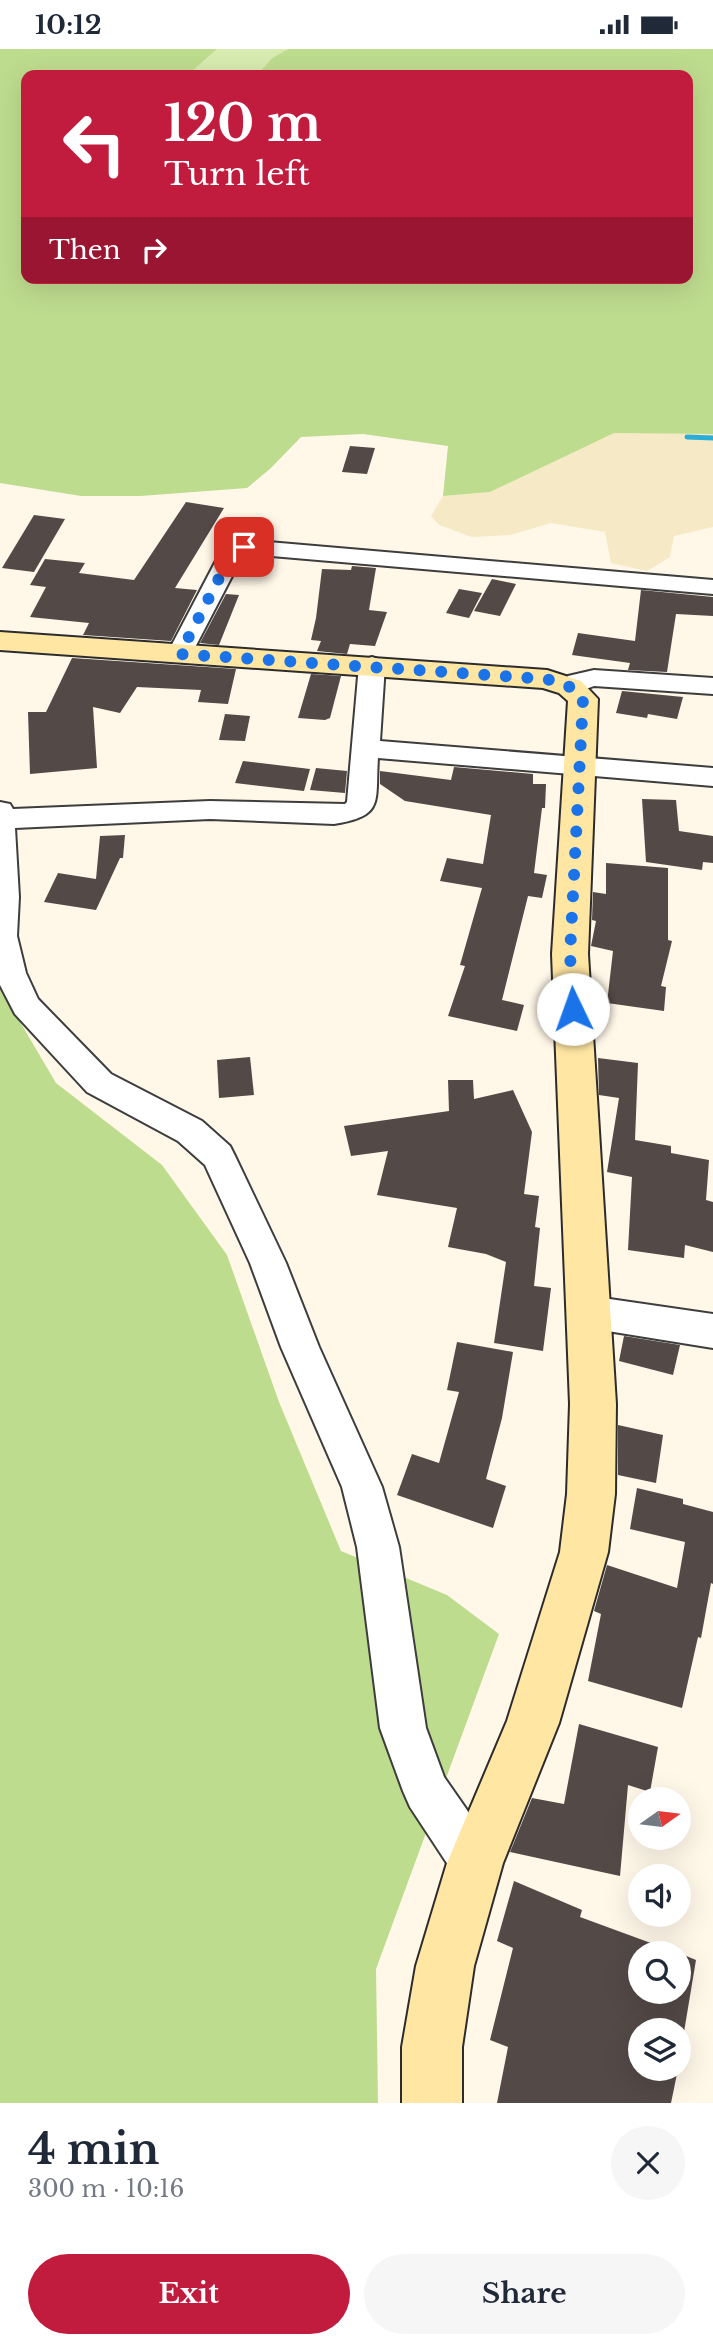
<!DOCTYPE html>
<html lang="en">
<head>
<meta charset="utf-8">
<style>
	:root { --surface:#fff; --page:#f6f6f7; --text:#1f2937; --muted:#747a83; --accent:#c11b3e }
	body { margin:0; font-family:"Libre Baskerville",serif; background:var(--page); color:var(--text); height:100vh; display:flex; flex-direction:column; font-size:26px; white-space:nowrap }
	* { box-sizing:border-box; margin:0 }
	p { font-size:23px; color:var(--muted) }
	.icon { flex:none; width:38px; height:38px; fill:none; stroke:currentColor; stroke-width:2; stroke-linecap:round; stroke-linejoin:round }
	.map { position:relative; height:2054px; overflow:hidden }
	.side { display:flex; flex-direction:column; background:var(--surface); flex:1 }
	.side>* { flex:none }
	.top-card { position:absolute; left:21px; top:21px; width:672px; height:214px; border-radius:14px; box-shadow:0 7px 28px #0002; background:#c11b3e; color:#fff; overflow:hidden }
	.needle { width:46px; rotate:76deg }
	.buttons { position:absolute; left:628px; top:1738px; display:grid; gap:14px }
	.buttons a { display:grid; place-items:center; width:63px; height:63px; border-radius:50%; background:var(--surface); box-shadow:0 7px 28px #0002; font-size:35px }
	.pin { position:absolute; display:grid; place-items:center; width:60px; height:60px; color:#fff; margin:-30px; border-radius:14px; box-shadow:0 4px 10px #0006 }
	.me { position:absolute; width:77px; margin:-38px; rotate:357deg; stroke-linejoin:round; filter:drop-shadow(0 0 5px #0008) }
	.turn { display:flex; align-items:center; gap:24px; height:147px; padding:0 28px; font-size:32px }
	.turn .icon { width:91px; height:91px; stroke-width:2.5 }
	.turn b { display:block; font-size:49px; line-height:60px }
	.then { display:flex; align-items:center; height:66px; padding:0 28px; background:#0003; gap:14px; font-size:26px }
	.round { display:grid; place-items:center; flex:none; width:74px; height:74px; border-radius:37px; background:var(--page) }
	.headline { display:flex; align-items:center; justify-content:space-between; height:119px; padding:0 28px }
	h1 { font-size:42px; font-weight:700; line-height:52px }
	.button { display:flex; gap:14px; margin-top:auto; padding:14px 28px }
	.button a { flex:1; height:80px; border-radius:42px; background:var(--accent); color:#fff; font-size:28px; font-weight:700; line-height:80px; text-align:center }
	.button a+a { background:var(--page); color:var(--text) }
	.status { display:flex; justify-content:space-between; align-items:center; height:49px; padding:0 35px; background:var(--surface); direction:ltr }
	.status svg { height:19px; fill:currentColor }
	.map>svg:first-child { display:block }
	.farmland { fill:#f6eac6 }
	.green { fill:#d8ebb0 }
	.forest { fill:#bedc8e }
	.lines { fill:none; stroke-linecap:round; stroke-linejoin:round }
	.stream { stroke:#2cadd5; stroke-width:5 }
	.building { fill:#534946 }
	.minor-casing { stroke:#3d3d3d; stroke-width:4 }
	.secondary-casing { stroke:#2c2c2c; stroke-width:4 }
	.minor { fill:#fff; fill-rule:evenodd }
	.secondary { fill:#ffe6a3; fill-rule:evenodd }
	.route { stroke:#1a73e8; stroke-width:12; stroke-dasharray:0 21.6 }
</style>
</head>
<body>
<div class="status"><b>10:12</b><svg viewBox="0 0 49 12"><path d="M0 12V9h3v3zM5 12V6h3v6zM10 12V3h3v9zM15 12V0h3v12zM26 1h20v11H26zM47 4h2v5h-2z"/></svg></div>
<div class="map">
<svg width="713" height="2054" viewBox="0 0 713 2054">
	<rect width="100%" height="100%" fill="#fff7e8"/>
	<path class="farmland" d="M 614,383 L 713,385 L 713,478 L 674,487 L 670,508 L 647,522 L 611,514 L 605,483 L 551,474 L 510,486 L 472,488 L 439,476 L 431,467 L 443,447 L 490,443 Z"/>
	<path class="green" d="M 217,0 L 288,0 L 272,9 L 257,26 L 188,26 Z"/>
	<g class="forest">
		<path d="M 0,0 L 217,0 L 188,26 L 26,26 L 26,229 L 688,229 L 688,26 L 257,26 L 272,9 L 288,0 L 713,0 L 713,385 L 614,384 L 490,443 L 443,447 L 448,397 L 363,385 L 301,388 L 271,419 L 247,439 L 140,447 L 81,447 L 0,434 Z"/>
		<path d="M 0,939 L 56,1034 L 162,1116 L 227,1206 L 279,1353 L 341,1502 L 447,1546 L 499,1585 L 376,1920 L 378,2054 L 0,2054 Z"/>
	</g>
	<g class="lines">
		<path class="stream" d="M 687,388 L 713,389"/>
	</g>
	<g class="building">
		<path d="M 350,397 L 375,399 L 367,425 L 342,423 Z"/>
		<path d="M 186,453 L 224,459 L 175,539 L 197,541 L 171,592 L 83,586 L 89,574 L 30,568 L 46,538 L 30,536 L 45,510 L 85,514 L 79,524 L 134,531 Z"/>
		<path d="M 34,466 L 65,470 L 34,523 L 2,519 Z"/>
		<path d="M 352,517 L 376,519 L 369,561 L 387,563 L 375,597 L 350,595 L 347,605 L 317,602 L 321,592 L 311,591 L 316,569 L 322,520 L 351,521 Z"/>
		<path d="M 492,530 L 516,535 L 500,567 L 474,562 Z"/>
		<path d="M 459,540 L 482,544 L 469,569 L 446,564 Z"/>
		<path d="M 641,541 L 713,548 L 713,567 L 676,565 L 667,623 L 628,621 L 630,614 L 572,606 L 578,584 L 635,592 Z"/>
		<path d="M 226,545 L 239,546 L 219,596 L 200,594 Z"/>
		<path d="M 72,609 L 236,620 L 228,655 L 198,653 L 201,641 L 137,638 L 120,664 L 93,658 L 97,719 L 30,725 L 28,663 L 46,663 Z"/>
		<path d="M 311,625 L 341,627 L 330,669 L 325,671 L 298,669 Z"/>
		<path d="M 622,642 L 683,648 L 677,670 L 648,665 L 647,669 L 616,664 Z"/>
		<path d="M 225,665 L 250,667 L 245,692 L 219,691 Z"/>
		<path d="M 243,712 L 310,720 L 304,742 L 235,734 Z"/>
		<path d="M 454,718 L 533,725 L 533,735 L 546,735 L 545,759 L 542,759 L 534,824 L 547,826 L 542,849 L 528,847 L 502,951 L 524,956 L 517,982 L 448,967 L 465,917 L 460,916 L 482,839 L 440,832 L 447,809 L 483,815 L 491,766 L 405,752 L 380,735 L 380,722 L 451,731 Z"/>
		<path d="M 316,719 L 347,722 L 345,744 L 310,741 Z"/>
		<path d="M 642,750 L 676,751 L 679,782 L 713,787 L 713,814 L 703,813 L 702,821 L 646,813 Z"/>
		<path d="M 125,786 L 123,809 L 120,809 L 96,861 L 44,853 L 58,824 L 96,830 L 100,787 Z"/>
		<path d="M 606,814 L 668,819 L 668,891 L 672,892 L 661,937 L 666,938 L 664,962 L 607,954 L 613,902 L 591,897 L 596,872 L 592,871 L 593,843 L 606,845 Z"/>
		<path d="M 250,1008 L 254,1046 L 219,1049 L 217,1011 Z"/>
		<path d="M 598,1009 L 638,1014 L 635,1091 L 671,1097 L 671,1104 L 709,1111 L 706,1151 L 713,1153 L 713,1203 L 685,1196 L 684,1209 L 628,1201 L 632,1128 L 607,1123 L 619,1049 L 599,1046 Z"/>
		<path d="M 448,1031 L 473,1031 L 474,1050 L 513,1041 L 532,1083 L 524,1145 L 539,1147 L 535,1178 L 540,1179 L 534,1237 L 551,1239 L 543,1302 L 494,1294 L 506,1213 L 486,1205 L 448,1198 L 457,1159 L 377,1146 L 388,1102 L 351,1107 L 344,1077 L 449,1062 Z"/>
		<path d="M 624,1287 L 680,1296 L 673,1326 L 619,1312 Z"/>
		<path d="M 457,1293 L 513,1303 L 502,1369 L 486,1430 L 506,1437 L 493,1479 L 397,1446 L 412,1405 L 439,1414 L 459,1343 L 447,1341 Z"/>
		<path d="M 618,1376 L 663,1386 L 656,1434 L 618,1426 Z"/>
		<path d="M 637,1439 L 683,1450 L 683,1455 L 713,1463 L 713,1535 L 711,1534 L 701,1589 L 698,1588 L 682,1659 L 588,1632 L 601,1565 L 594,1562 L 607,1516 L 677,1539 L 685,1493 L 630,1480 Z"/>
		<path d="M 579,1675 L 658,1698 L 650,1743 L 628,1736 L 620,1827 L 510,1803 L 532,1749 L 564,1755 Z"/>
		<path d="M 514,1832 L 582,1861 L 580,1868 L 678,1904 L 640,1904 L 640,1942 L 679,1942 L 679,1904 L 696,1911 L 679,2013 L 679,1981 L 640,1981 L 640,2020 L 678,2020 L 671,2054 L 497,2054 L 508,1998 L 490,1991 L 513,1899 L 497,1892 Z"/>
	</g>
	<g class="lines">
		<defs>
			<g id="minor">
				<path d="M 244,491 L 713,531 L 713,545 L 248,505 L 242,508 L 189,610 L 180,613 L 171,610 L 167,605 L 220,504 L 224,499 Z"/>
				<path d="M 372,608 L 381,611 L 385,616 L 380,692 L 713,719 L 713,737 L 378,709 C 375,753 385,767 334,775 L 210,770 L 15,779 L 19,848 L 17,887 L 26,924 L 38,950 L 111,1025 L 202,1072 L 230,1097 L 235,1107 L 286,1214 L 319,1298 L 382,1438 L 399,1498 L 426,1679 L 444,1728 L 492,1797 L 499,1814 L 492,1831 L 475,1838 L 458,1831 L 410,1758 L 403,1742 L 380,1679 L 357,1498 L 342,1438 L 281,1298 L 250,1214 L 205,1116 L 178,1092 L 87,1043 L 15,965 L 0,936 L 0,753 L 10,755 L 13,760 L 210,752 L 345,755 L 347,753 L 359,616 L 363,611 Z"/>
				<path d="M 594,621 L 713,629 L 713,645 L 594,637 L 570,646 L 561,644 L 557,638 L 568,627 Z"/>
				<path d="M 589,1247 L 713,1265 L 713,1299 L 589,1279 L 576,1274 L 570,1263 L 576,1252 Z"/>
			</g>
			<path id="secondary" d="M 0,583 L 547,621 L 581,632 L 598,650 L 588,905 L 616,1355 L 615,1445 L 608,1503 L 559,1674 L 503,1814 L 474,1917 L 462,1998 L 462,2054 L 402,2054 L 402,1998 L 416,1917 L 447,1814 L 507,1672 L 560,1503 L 567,1445 L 570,1355 L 552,905 L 568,652 L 559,644 L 543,639 L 0,601 Z"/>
		</defs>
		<use href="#minor" class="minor-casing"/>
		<use href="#secondary" class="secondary-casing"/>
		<use href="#minor" class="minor"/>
		<use href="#secondary" class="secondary"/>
	</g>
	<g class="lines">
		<path class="route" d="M 244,498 L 232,504 L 180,605 L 547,630 L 570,638 L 583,650 L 570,905 L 573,960"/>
	</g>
</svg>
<div class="buttons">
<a><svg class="needle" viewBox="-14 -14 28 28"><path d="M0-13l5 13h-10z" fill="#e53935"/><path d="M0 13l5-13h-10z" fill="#747a83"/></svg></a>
<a><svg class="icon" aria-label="sound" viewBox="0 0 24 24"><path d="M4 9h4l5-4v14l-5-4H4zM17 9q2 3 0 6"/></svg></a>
<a><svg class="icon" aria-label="search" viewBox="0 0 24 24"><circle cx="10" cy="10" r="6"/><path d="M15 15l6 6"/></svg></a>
<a><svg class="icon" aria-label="layers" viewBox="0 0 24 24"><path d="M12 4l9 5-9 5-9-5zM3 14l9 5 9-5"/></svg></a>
</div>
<div class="pin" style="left:244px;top:498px;background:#d93025"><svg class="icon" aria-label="arrive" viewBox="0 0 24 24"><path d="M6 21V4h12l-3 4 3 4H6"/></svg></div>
<svg class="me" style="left:573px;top:960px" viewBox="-20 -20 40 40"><circle r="19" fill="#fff"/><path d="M0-13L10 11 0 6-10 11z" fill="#1a73e8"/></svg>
<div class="top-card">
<div class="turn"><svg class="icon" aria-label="left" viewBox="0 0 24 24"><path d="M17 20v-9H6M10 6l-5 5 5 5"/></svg><div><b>120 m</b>Turn left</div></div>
<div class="then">Then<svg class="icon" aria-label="right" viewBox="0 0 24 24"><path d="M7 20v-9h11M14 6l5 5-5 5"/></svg></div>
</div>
</div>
<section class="side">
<div class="headline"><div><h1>4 min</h1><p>300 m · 10:16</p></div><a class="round"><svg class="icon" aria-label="close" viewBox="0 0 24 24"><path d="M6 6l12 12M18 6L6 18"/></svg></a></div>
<div class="button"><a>Exit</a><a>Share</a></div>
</section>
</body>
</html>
